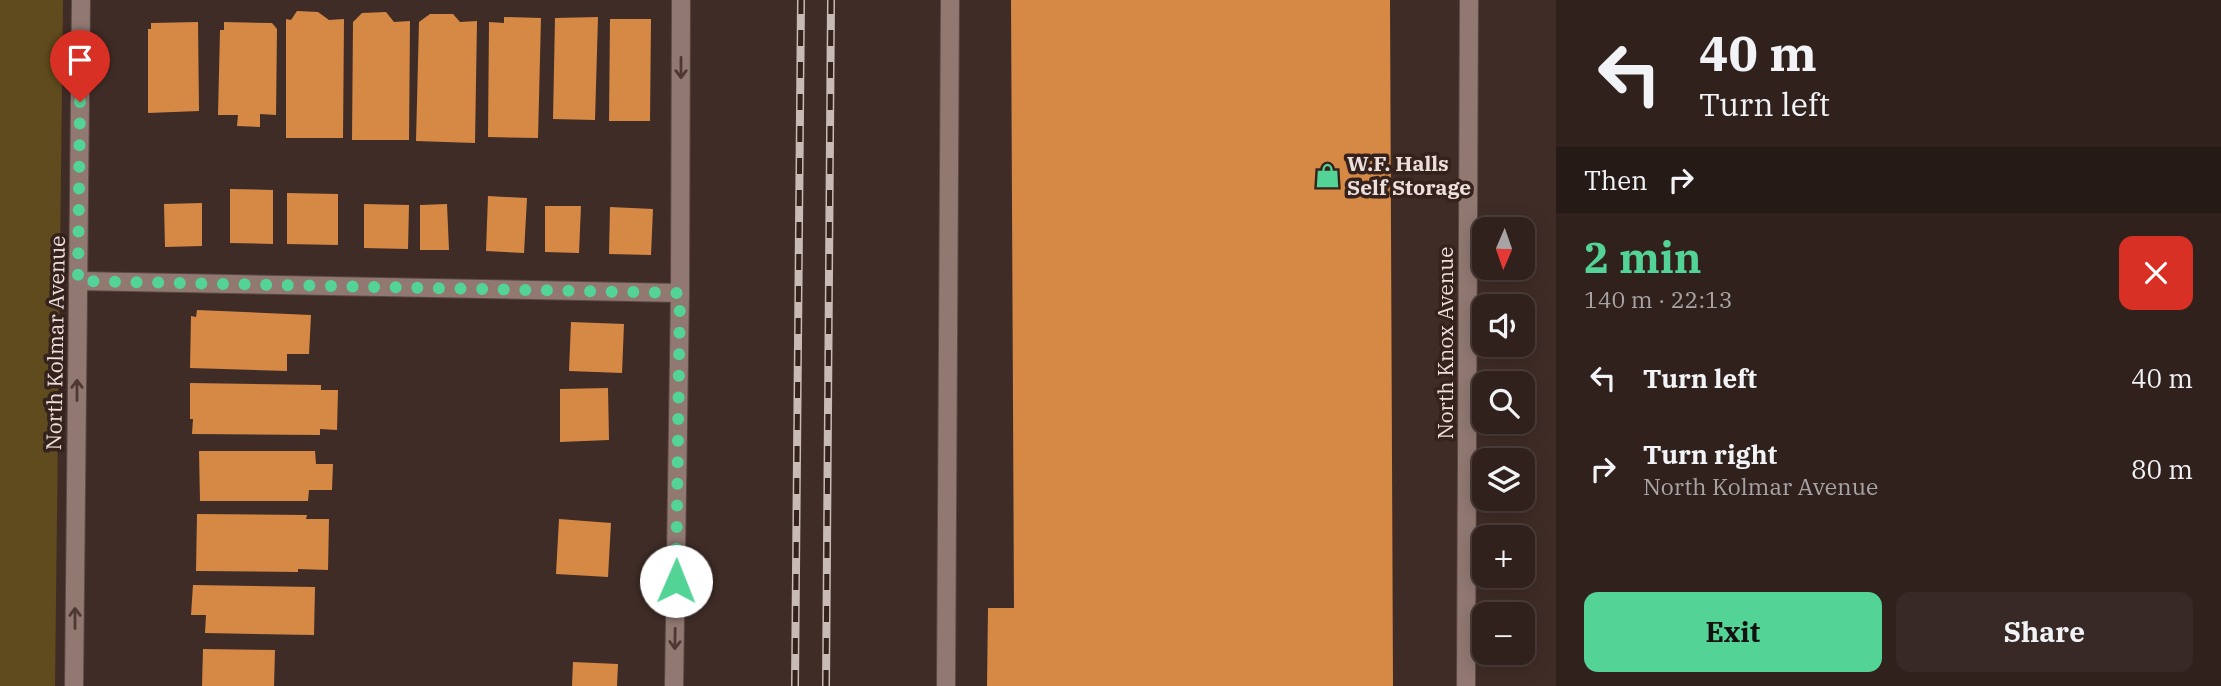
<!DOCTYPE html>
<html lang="en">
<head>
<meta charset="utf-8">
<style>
	:root { --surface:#30211d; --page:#382926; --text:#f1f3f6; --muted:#a8a3a4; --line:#4b3e3b; --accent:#53d396 }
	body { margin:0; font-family:"IBM Plex Serif",serif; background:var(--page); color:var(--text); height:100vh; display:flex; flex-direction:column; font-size:26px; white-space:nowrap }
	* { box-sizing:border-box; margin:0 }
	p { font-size:23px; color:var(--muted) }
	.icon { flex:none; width:38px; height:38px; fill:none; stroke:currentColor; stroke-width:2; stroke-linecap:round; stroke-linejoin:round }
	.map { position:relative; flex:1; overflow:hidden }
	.details { display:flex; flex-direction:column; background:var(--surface); width:665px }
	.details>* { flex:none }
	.banner { background:#30211d; color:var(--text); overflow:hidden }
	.needle { width:46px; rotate:182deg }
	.controls { position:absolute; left:1472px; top:217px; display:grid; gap:14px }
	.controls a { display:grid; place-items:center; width:63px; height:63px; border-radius:14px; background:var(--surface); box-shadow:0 4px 18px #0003,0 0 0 2px var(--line); font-size:35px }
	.pin { position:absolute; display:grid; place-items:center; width:60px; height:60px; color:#fff; margin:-72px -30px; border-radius:50% 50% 50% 0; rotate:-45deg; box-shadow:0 0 7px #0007 }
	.pin .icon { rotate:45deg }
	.me { position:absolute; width:77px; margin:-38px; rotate:1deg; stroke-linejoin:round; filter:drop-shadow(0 0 5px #0008) }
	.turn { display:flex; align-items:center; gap:24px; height:147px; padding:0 28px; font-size:32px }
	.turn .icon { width:91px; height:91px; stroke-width:2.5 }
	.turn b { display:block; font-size:49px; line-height:60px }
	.then { display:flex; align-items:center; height:66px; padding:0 28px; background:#0003; gap:14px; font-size:26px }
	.round { display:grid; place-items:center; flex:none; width:74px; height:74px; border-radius:14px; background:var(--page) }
	.overview { display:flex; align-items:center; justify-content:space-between; height:119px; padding:0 28px }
	h1 { font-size:42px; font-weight:700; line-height:52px; color:var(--accent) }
	.cta { display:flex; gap:14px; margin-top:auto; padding:14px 28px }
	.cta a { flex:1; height:80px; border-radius:14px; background:var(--accent); color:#111; font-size:28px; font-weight:700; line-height:80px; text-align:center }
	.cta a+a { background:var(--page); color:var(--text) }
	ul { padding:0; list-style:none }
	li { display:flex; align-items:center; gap:21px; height:91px; padding:0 28px }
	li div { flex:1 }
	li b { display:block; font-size:26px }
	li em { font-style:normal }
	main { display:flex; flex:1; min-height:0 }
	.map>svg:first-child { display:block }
	.green { fill:#5f4b1d }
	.building { fill:#d58945 }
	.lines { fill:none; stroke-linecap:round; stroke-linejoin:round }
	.minor-casing { stroke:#5a4944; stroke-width:20 }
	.minor { stroke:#917972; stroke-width:18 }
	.rail-casing { stroke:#c8bab5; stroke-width:8 }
	.rail { stroke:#36221d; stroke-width:5; stroke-dasharray:16; stroke-linecap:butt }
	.oneway { stroke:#4d3832 }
	.route { stroke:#53d396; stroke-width:12; stroke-dasharray:0 21.6 }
	.labels { text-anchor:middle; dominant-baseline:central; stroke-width:7; stroke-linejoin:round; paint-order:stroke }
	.poi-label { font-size:21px; font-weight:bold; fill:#ede0dc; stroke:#36221d; text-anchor:start }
	.street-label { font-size:21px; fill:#ede0dc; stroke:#36221d }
</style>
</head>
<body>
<main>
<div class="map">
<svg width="1556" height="686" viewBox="0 0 1556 686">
	<rect width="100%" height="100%" fill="#402c27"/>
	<path class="green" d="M 0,0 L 63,0 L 55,686 L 0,686 Z"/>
	<g class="building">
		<path d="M 1011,0 L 1390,0 L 1393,686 L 987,686 L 988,608 L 1014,608 Z"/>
		<path d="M 297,11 L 318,12 L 329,20 L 344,19 L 343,138 L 286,138 L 286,19 L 291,20 Z"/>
		<path d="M 386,12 L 394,22 L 410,21 L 409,140 L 352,140 L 353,22 L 362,13 Z"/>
		<path d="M 430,14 L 453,14 L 460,22 L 477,21 L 475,143 L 416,141 L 419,22 Z"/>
		<path d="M 504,17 L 541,18 L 538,138 L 488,137 L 489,22 L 504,23 Z"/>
		<path d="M 598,17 L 595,120 L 553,119 L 555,18 Z"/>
		<path d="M 610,19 L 651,19 L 650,121 L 609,121 Z"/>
		<path d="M 198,22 L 199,111 L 148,113 L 148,29 L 151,29 L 151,23 Z"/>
		<path d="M 224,22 L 272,23 L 277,29 L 276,115 L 260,114 L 260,127 L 237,126 L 238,115 L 218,115 L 220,30 L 224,30 Z"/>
		<path d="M 230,189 L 273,190 L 273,244 L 230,243 Z"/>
		<path d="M 287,193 L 338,194 L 338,245 L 287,244 Z"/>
		<path d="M 488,196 L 527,198 L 524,253 L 486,251 Z"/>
		<path d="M 202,203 L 202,246 L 165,247 L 164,204 Z"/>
		<path d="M 364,204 L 409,205 L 408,249 L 364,248 Z"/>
		<path d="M 447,204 L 449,250 L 420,250 L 420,205 Z"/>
		<path d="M 545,206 L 581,206 L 579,253 L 545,252 Z"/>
		<path d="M 610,207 L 653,209 L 651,255 L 609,254 Z"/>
		<path d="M 197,310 L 311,315 L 309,354 L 287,354 L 287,371 L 190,368 L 191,316 L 196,317 Z"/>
		<path d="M 571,322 L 624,324 L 622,373 L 569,371 Z"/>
		<path d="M 190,383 L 321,385 L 321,390 L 338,390 L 337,430 L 320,429 L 320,435 L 192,434 L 193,419 L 190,419 Z"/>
		<path d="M 608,388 L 609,440 L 560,442 L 560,389 Z"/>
		<path d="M 199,451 L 315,451 L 316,464 L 333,464 L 332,490 L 309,490 L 308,501 L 200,501 Z"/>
		<path d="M 197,514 L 307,515 L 306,519 L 329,519 L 328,570 L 298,569 L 298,572 L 196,571 Z"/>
		<path d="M 559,519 L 611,523 L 608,577 L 556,574 Z"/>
		<path d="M 193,585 L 315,587 L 314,635 L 205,633 L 206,615 L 191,615 Z"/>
		<path d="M 203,649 L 275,650 L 274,686 L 202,686 Z"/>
		<path d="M 573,662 L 618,664 L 617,686 L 572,686 Z"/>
	</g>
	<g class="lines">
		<defs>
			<g id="minor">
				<path d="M 78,281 L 680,293"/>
				<path d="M 74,686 L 81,0"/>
				<path d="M 674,686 L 680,293 L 681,0"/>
				<path d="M 946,686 L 950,0"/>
				<path d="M 1466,686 L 1469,0"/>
			</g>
		</defs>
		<use href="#minor" class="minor-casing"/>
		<use href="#minor" class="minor"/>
		<defs>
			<g id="rail">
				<path d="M 795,686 L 801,0"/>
				<path d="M 826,686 L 831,0"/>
			</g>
		</defs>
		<use href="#rail" class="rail-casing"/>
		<use href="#rail" class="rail"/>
	</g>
	<defs><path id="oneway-shaft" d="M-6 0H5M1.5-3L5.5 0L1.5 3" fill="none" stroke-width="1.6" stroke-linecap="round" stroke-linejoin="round" transform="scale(1.75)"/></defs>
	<g class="oneway">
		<use href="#oneway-shaft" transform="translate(681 68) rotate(90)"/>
		<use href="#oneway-shaft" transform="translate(77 390) rotate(-90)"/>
		<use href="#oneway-shaft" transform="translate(75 618) rotate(-90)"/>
		<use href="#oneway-shaft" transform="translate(675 639) rotate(91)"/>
	</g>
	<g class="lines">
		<path class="route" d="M 80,102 L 78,281 L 680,293 L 676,581"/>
	</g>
	<defs>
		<symbol id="shop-bare" viewBox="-9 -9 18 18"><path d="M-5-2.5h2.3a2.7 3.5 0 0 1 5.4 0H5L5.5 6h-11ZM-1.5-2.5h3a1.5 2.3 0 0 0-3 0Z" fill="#53d396" stroke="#36221d" stroke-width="2.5" paint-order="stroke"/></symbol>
	</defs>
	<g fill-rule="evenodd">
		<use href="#shop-bare" x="1310" y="158" width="35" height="35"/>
	</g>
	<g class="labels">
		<g class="poi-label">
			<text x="1347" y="163">W.F. Halls<tspan x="1347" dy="24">Self Storage</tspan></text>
		</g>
		<g class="street-label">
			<text transform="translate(55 343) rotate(-89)">North Kolmar Avenue</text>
			<text transform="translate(1445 343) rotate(-90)">North Knox Avenue</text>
		</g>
	</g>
</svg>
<div class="controls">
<a><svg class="needle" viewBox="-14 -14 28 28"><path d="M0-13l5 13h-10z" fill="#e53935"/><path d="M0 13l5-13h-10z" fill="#a8a3a4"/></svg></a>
<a><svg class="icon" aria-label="sound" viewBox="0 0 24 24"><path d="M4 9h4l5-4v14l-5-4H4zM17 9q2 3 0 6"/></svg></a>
<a><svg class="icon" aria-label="search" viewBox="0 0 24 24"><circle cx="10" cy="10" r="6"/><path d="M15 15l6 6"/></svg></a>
<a><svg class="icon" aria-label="layers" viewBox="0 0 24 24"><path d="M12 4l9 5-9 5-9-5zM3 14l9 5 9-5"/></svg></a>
<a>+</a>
<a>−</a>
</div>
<div class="pin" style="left:80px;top:102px;background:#d93025"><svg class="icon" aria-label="arrive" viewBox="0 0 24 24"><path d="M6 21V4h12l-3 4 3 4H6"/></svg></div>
<svg class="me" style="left:676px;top:581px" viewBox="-20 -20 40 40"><circle r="19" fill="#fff"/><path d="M0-13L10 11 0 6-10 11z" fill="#53d396"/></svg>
</div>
<section class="details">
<div class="banner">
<div class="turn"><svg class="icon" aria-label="left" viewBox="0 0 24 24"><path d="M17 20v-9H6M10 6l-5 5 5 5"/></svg><div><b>40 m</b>Turn left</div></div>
<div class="then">Then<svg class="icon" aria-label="right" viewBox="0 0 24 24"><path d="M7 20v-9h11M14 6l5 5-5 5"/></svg></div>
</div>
<div class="overview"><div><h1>2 min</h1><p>140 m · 22:13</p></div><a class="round" style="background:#d93025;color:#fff"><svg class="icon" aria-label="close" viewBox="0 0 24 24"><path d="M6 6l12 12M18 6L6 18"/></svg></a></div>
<ul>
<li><svg class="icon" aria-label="left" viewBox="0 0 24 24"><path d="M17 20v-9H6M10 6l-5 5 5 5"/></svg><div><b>Turn left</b></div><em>40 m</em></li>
<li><svg class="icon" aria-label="right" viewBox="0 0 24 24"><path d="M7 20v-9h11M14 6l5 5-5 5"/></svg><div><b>Turn right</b><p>North Kolmar Avenue</p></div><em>80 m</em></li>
</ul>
<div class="cta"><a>Exit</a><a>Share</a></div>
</section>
</main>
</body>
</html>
